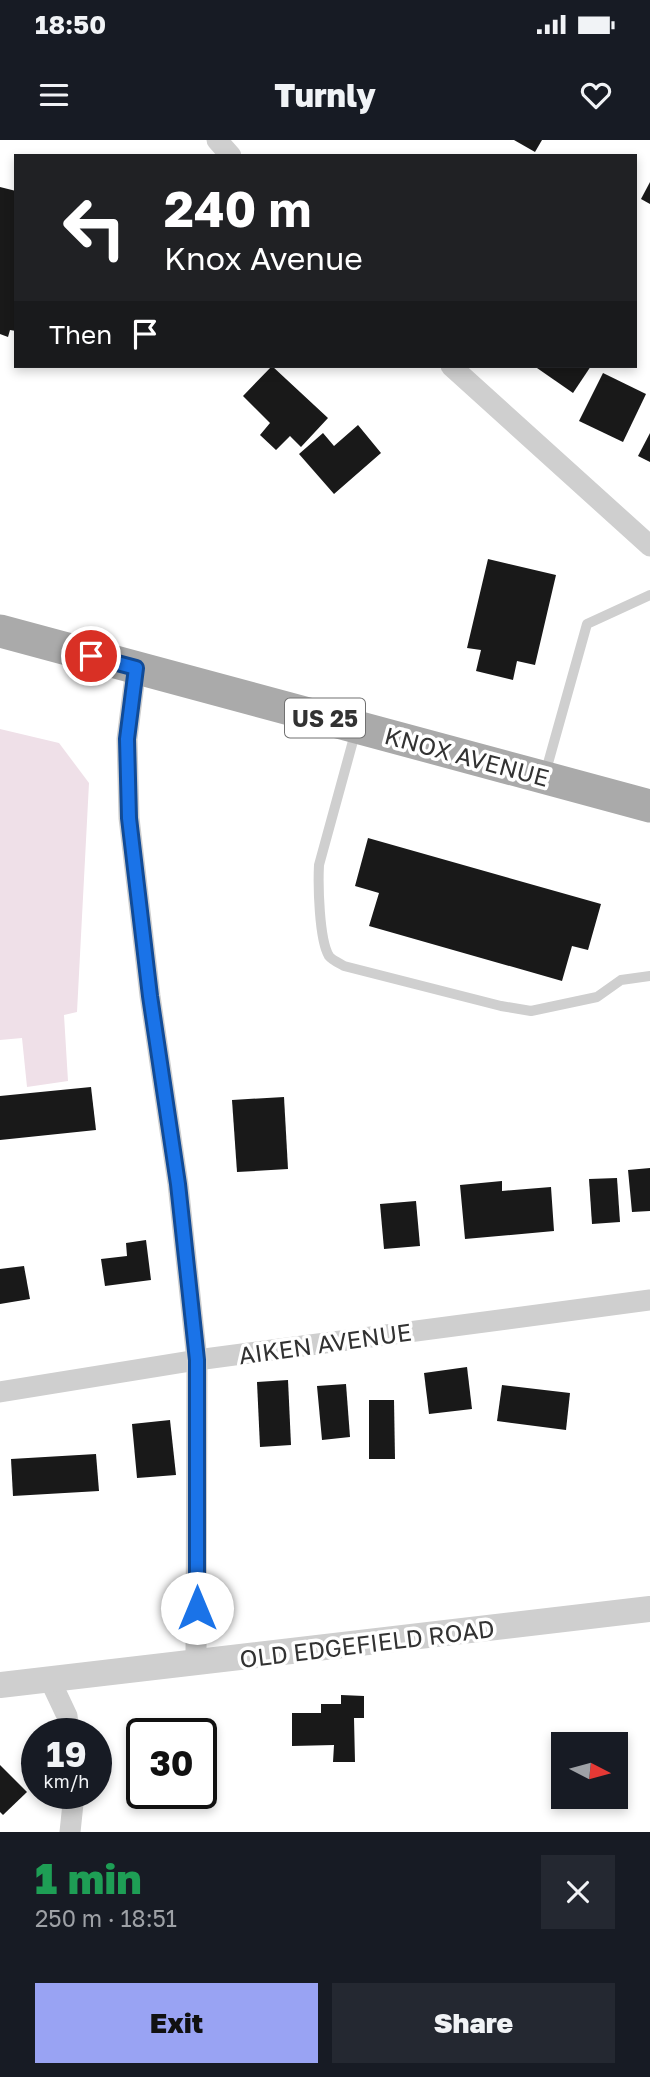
<!DOCTYPE html>
<html lang="en">
<head>
<meta charset="utf-8">
<style>
	:root { --surface:#171b24; --page:#242831; --text:#f1f3f6; --muted:#9ea1a6; --accent:#99a3f3 }
	body { margin:0; font-family:"Golos Text",sans-serif; background:var(--page); color:var(--text); height:100vh; display:flex; flex-direction:column; font-size:26px; white-space:nowrap }
	* { box-sizing:border-box; margin:0 }
	p { font-size:23px; color:var(--muted) }
	.icon { flex:none; width:38px; height:38px; fill:none; stroke:currentColor; stroke-width:2; stroke-linecap:round; stroke-linejoin:round }
	.map { position:relative; height:1692px; overflow:hidden }
	.drawer { display:flex; flex-direction:column; background:var(--surface); flex:1 }
	.drawer>* { flex:none }
	.guide { position:absolute; left:14px; top:14px; width:623px; height:214px; border-radius:0px; box-shadow:0 4px 10px #0003; background:#202124; color:#fff; overflow:hidden }
	.needle { width:46px; rotate:96deg }
	.controls { position:absolute; left:551px; top:1592px; display:grid; gap:14px }
	.controls a { display:grid; place-items:center; width:77px; height:77px; border-radius:0px; background:var(--surface); box-shadow:0 4px 10px #0003; font-size:35px }
	.speed { position:absolute; left:21px; top:1578px; display:flex; gap:14px; font-size:35px; font-weight:700; text-align:center }
	.speed>* { display:grid; place-content:center; width:91px; height:91px; border-radius:50%; background:var(--surface); box-shadow:0 4px 10px #0003; line-height:1 }
	.speed small { font-size:18px; font-weight:400 }
	.speed .limit { border:4px solid #111; border-radius:10px; background:#fff; color:#111 }
	.pin { position:absolute; display:grid; place-items:center; width:60px; height:60px; color:#fff; margin:-30px; border:4px solid #fff; border-radius:50%; box-shadow:0 2px 7px #0007 }
	.me { position:absolute; width:77px; margin:-38px; rotate:0deg; stroke-linejoin:round; filter:drop-shadow(0 0 5px #0008) }
	.turn { display:flex; align-items:center; gap:24px; height:147px; padding:0 35px; font-size:32px }
	.turn .icon { width:91px; height:91px; stroke-width:2.5 }
	.turn b { display:block; font-size:49px; line-height:60px }
	.then { display:flex; align-items:center; height:66px; padding:0 35px; background:#0003; gap:14px; font-size:26px }
	.round { display:grid; place-items:center; flex:none; width:74px; height:74px; border-radius:0px; background:var(--page) }
	.overview { display:flex; align-items:center; justify-content:space-between; height:119px; padding:0 35px }
	h1 { font-size:42px; font-weight:800; line-height:52px; color:#1e9e55 }
	.primary-button { display:flex; gap:14px; margin-top:auto; padding:14px 35px }
	.primary-button a { flex:1; height:80px; border-radius:0px; background:var(--accent); color:#111; font-size:28px; font-weight:800; line-height:80px; text-align:center }
	.primary-button a+a { background:var(--page); color:var(--text) }
	.status { display:flex; justify-content:space-between; align-items:center; height:49px; padding:0 35px; background:var(--surface); direction:ltr }
	.status svg { height:19px; fill:currentColor }
	header { display:flex; justify-content:space-between; align-items:center; height:91px; padding:0 35px; background:var(--surface); font-size:32px; font-weight:800 }
	.map>svg:first-child { display:block }
	.green { fill:#efe0e8 }
	.building { fill:#191919 }
	.lines { fill:none; stroke-linecap:round; stroke-linejoin:round }
	.service { stroke:#cfcfcf; stroke-width:10 }
	.minor { stroke:#cfcfcf; stroke-width:21 }
	.tertiary { stroke:#cfcfcf; stroke-width:26 }
	.primary { stroke:#aaa; stroke-width:33 }
	.route-casing { stroke:#114b97; stroke-width:18 }
	.route { stroke:#1a73e8; stroke-width:12 }
	.labels { text-anchor:middle; dominant-baseline:central; stroke-width:7; stroke-linejoin:round; paint-order:stroke }
	.shield { fill:#fff; stroke:#707070; stroke-width:2 }
	.shield-label { font-size:23px; font-weight:bold; fill:#323232 }
	.street-label { font-size:24px; fill:#323232; stroke:#fff }
</style>
</head>
<body>
<div class="status"><b>18:50</b><svg viewBox="0 0 49 12"><path d="M0 12V9h3v3zM5 12V6h3v6zM10 12V3h3v9zM15 12V0h3v12zM26 1h20v11H26zM47 4h2v5h-2z"/></svg></div>
<header><svg class="icon" aria-label="menu" viewBox="0 0 24 24"><path d="M4 6h16M4 12h16M4 18h16"/></svg>Turnly<svg class="icon" aria-label="heart" viewBox="0 0 24 24"><path d="M12 20l-8-8c-3-5 5-10 8-4 3-6 11-1 8 4z"/></svg></header>
<div class="map">
<svg width="650" height="1692" viewBox="0 0 650 1692">
	<rect width="100%" height="100%" fill="#fff"/>
	<path class="green" d="M 0,589 L 59,603 L 89,643 L 77,872 L 64,875 L 68,941 L 27,947 L 22,898 L 0,900 Z"/>
	<g class="building">
		<path d="M 514,0 L 542,0 L 535,12 Z"/>
		<path d="M 650,42 L 650,64 L 641,59 Z"/>
		<path d="M 0,47 L 16,51 L 16,191 L 10,190 L 8,197 L 0,194 Z"/>
		<path d="M 272,226 L 328,278 L 301,307 L 290,296 L 276,310 L 260,295 L 270,283 L 243,256 Z"/>
		<path d="M 539,226 L 591,226 L 573,253 L 537,228 Z"/>
		<path d="M 603,233 L 646,254 L 623,302 L 579,281 Z"/>
		<path d="M 358,285 L 381,313 L 334,354 L 299,314 L 323,293 L 334,306 Z"/>
		<path d="M 650,293 L 650,322 L 638,316 Z"/>
		<path d="M 488,419 L 556,435 L 535,525 L 517,521 L 513,540 L 476,531 L 481,510 L 467,508 Z"/>
		<path d="M 368,698 L 601,764 L 588,810 L 572,806 L 562,841 L 369,786 L 379,753 L 355,746 Z"/>
		<path d="M 91,947 L 96,990 L 0,1000 L 0,956 Z"/>
		<path d="M 284,957 L 288,1029 L 237,1032 L 232,960 Z"/>
		<path d="M 650,1028 L 650,1071 L 632,1072 L 628,1030 Z"/>
		<path d="M 617,1038 L 620,1082 L 592,1084 L 589,1039 Z"/>
		<path d="M 502,1041 L 502,1051 L 551,1047 L 554,1091 L 465,1099 L 460,1045 Z"/>
		<path d="M 416,1061 L 420,1106 L 384,1109 L 380,1064 Z"/>
		<path d="M 146,1100 L 151,1140 L 105,1146 L 101,1119 L 127,1116 L 126,1103 Z"/>
		<path d="M 24,1126 L 30,1159 L 0,1164 L 0,1129 Z"/>
		<path d="M 467,1227 L 472,1269 L 429,1274 L 424,1233 Z"/>
		<path d="M 288,1240 L 291,1305 L 260,1307 L 257,1242 Z"/>
		<path d="M 346,1244 L 350,1297 L 322,1300 L 317,1246 Z"/>
		<path d="M 502,1245 L 570,1253 L 566,1290 L 497,1281 Z"/>
		<path d="M 369,1260 L 394,1260 L 395,1319 L 369,1319 Z"/>
		<path d="M 170,1280 L 176,1335 L 137,1338 L 132,1284 Z"/>
		<path d="M 96,1314 L 99,1351 L 13,1356 L 11,1319 Z"/>
		<path d="M 341,1555 L 364,1556 L 364,1578 L 354,1578 L 355,1622 L 333,1622 L 334,1605 L 292,1606 L 292,1573 L 321,1573 L 321,1564 L 341,1564 Z"/>
		<path d="M 195,1586 L 196,1594 L 156,1594 L 155,1592 Z"/>
		<path d="M 0,1625 L 27,1652 L 3,1675 L 0,1672 Z"/>
	</g>
	<g class="lines">
		<g class="service">
			<path d="M 356,590 L 319,725 C 318,744 319,800 329,816 C 332,820 339,823 344,826 L 501,866 L 531,871 L 597,857 L 621,840 L 650,836"/>
			<path d="M 545,634 L 587,484 L 650,455"/>
		</g>
		<g class="minor">
			<path d="M 217,0 L 231,16"/>
			<path d="M 451,226 L 650,406"/>
			<path d="M 136,528 L 127,599 L 129,678 L 150,856 L 178,1044 L 197,1220 L 196,1523"/>
			<path d="M 0,1252 L 197,1220 L 650,1160"/>
			<path d="M 50,1540 L 67,1576 L 69,1594"/>
			<path d="M 70,1692 L 74,1654"/>
		</g>
		<path class="tertiary" d="M 0,1545 L 650,1469"/>
		<path class="primary" d="M 0,491 L 650,666"/>
	</g>
	<g class="lines">
		<defs>
			<path id="route" d="M 91,516 L 136,528 L 127,599 L 129,678 L 150,856 L 178,1044 L 197,1220 L 197,1468"/>
		</defs>
		<use href="#route" class="route-casing"/>
		<use href="#route" class="route"/>
	</g>
	<g class="labels">
		<rect class="shield" x="285" y="558.5" width="80" height="39" rx="5"/>
		<g class="shield-label">
			<text x="325" y="578">US 25</text>
		</g>
		<g class="street-label">
			<text transform="translate(467 616) rotate(15)">KNOX AVENUE</text>
			<text transform="translate(325 1203) rotate(-8)">AIKEN AVENUE</text>
			<text transform="translate(367 1503) rotate(-7)">OLD EDGEFIELD ROAD</text>
		</g>
	</g>
</svg>
<div class="controls">
<a><svg class="needle" viewBox="-14 -14 28 28"><path d="M0-13l5 13h-10z" fill="#e53935"/><path d="M0 13l5-13h-10z" fill="#9ea1a6"/></svg></a>
</div>
<div class="speed"><div>19<small>km/h</small></div><div class="limit">30</div></div>
<div class="pin" style="left:91px;top:516px;background:#d93025"><svg class="icon" aria-label="arrive" viewBox="0 0 24 24"><path d="M6 21V4h12l-3 4 3 4H6"/></svg></div>
<svg class="me" style="left:197px;top:1468px" viewBox="-20 -20 40 40"><circle r="19" fill="#fff"/><path d="M0-13L10 11 0 6-10 11z" fill="#1a73e8"/></svg>
<div class="guide">
<div class="turn"><svg class="icon" aria-label="left" viewBox="0 0 24 24"><path d="M17 20v-9H6M10 6l-5 5 5 5"/></svg><div><b>240 m</b>Knox Avenue</div></div>
<div class="then">Then<svg class="icon" aria-label="arrive" viewBox="0 0 24 24"><path d="M6 21V4h12l-3 4 3 4H6"/></svg></div>
</div>
</div>
<section class="drawer">
<div class="overview"><div><h1>1 min</h1><p>250 m · 18:51</p></div><a class="round"><svg class="icon" aria-label="close" viewBox="0 0 24 24"><path d="M6 6l12 12M18 6L6 18"/></svg></a></div>
<div class="primary-button"><a>Exit</a><a>Share</a></div>
</section>
</body>
</html>
